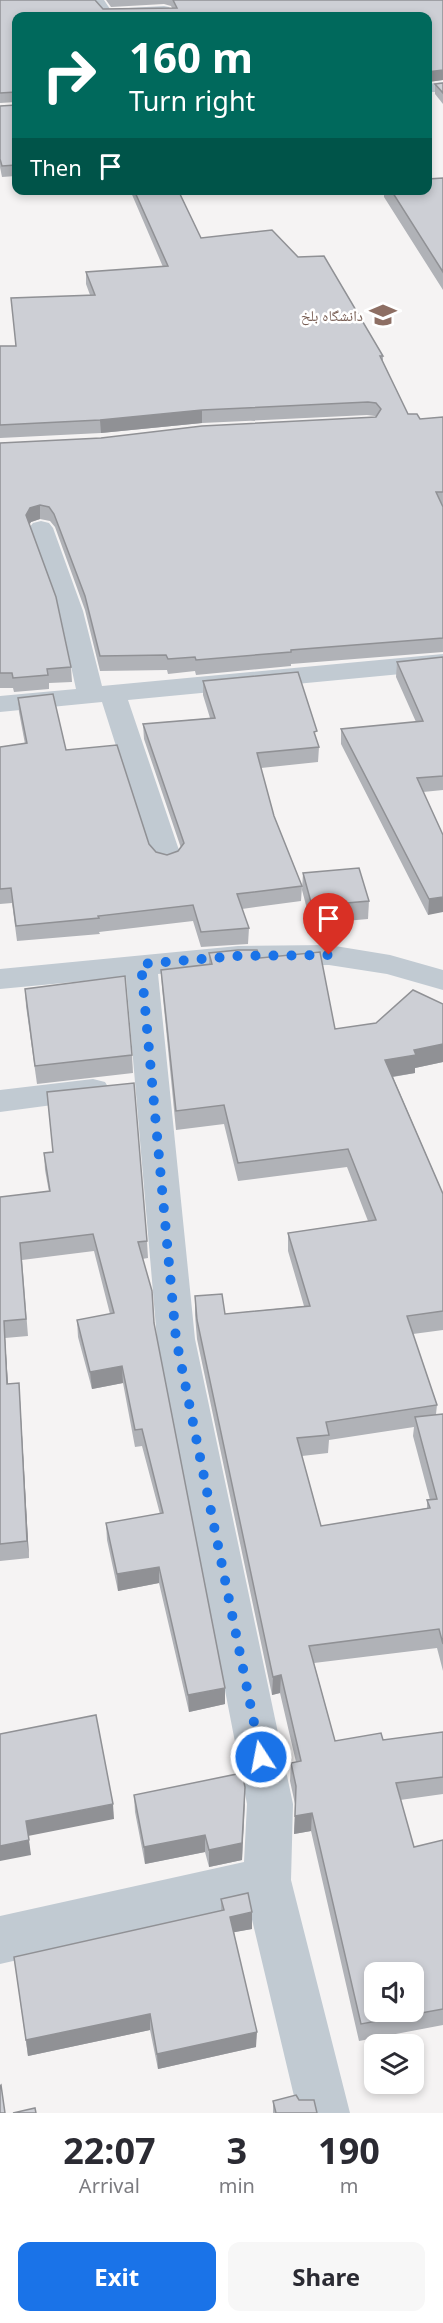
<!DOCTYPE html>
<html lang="en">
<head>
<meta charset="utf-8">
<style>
	:root { --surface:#fff; --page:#f7f7f7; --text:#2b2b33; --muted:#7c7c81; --accent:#1a73e8 }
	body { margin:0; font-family:"Noto Sans","Noto Naskh Arabic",sans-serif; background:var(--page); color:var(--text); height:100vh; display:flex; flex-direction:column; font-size:22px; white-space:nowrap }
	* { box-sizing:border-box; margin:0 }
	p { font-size:20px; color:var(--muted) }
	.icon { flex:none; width:33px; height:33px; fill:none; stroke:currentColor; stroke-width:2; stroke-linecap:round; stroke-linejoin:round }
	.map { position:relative; height:2113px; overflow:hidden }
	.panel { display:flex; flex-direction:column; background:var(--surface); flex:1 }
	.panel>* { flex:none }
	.guide { position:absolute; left:12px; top:12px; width:420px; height:183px; border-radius:12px; box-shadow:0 3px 9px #0003; background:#00695c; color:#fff; overflow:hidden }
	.fabs { position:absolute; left:364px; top:1962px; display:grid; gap:12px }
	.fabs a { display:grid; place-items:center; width:60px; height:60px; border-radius:12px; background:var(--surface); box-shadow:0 3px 9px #0003; font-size:30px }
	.pin { position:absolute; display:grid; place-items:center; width:51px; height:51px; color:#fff; margin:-62px -26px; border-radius:50% 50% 50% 0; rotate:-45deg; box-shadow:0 0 6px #0007 }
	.pin .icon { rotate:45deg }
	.me { position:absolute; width:66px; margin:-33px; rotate:349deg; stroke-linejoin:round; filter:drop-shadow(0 0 4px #0008) }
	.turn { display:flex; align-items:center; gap:21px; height:126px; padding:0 18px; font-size:27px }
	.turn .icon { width:78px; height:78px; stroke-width:2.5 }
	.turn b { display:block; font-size:42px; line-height:51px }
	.then { display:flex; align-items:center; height:57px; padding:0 18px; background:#0003; gap:12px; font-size:22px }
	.eta { display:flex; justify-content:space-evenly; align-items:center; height:102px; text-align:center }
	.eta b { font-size:36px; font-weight:700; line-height:42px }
	.action { display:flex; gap:12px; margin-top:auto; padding:12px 18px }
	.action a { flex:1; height:69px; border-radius:12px; background:var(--accent); color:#fff; font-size:24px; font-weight:700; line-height:69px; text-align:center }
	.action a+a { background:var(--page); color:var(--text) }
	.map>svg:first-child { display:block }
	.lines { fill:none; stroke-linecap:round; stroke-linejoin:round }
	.minor { fill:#c1cad2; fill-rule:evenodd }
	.wall { fill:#b0b2b7; fill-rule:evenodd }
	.shaded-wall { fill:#909195 }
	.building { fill:#cdcfd5; stroke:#909195; stroke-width:1.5; fill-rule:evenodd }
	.route { stroke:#1a73e8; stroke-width:10; stroke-dasharray:0 18 }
	.labels { text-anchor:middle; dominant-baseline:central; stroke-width:5; stroke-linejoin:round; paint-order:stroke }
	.far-education-label { font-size:15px; fill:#785e54; stroke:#fff; text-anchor:end }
</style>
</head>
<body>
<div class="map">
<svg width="443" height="2113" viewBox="0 0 443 2113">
	<rect width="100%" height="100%" fill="#f5f3f3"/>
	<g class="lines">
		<g class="minor">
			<path d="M 90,0 L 104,0 L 110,9 L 164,6 L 169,7 L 176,16 L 103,16 Z"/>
			<path d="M 443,82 L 443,92 L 428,92 L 428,84 Z"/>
			<path d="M 41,521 L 49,523 L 53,528 L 83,611 L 102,686 L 443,654 L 443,670 L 128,700 L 182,859 L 177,865 L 167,868 L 157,865 L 152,859 L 102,702 L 0,712 L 0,696 L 76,689 L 59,611 L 29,528 L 33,523 Z"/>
			<path d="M 329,945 L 390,955 L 443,970 L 443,990 L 387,974 L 329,965 L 238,966 L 158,974 L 195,1339 L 293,1804 L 291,1880 L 350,2113 L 298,2113 L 249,1907 L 0,1964 L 0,1916 L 244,1862 L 247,1804 L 157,1339 L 126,977 L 0,989 L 0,969 L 238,946 Z"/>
			<path d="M 93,1079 L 105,1082 L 110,1090 L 105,1098 L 0,1112 L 0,1090 Z"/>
		</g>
	</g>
	<g class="wall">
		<path d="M 0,0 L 103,9 L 172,8 L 171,6 L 164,4 L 111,7 L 106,0 L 443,0 L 443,80 L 428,82 L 428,16 L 16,16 L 16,102 L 0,103 Z"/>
		<path d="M 443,83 L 443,104 L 435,94 L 435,84 Z"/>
		<path d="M 16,105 L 16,176 L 2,177 L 0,167 L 0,106 Z"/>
		<path d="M 443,178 L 443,290 L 384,197 L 384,190 L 391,190 Z"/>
		<path d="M 130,190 L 178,190 L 201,238 L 383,356 L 383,362 L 408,414 L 420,419 L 443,417 L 443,505 L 442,505 L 443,507 L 443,652 L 291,664 L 291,666 L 196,675 L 195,671 L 168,674 L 167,670 L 100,671 L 85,610 L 55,527 L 50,521 L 40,519 L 31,522 L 29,525 L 71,667 L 72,682 L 49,683 L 49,689 L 14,692 L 13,688 L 0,688 L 0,443 L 101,438 L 376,417 L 375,416 L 367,415 L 202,423 L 101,433 L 0,438 L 0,346 L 15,346 L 90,295 L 86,284 L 86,272 L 163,267 Z"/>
		<path d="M 443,657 L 443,790 L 423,792 L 443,835 L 428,915 L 341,744 L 341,729 L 416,722 L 396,677 L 397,662 Z"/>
		<path d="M 203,681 L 317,741 L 319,747 L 318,762 L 261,768 L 274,816 L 302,886 L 301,901 L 242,909 L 249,928 L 248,944 L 201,947 L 193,921 L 99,932 L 100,934 L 17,941 L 12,903 L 0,904 L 0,747 L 25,744 L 19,712 L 18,698 L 66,750 L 156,852 L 167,855 L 178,851 L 181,848 L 144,739 L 143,724 L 210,718 L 203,695 Z"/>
		<path d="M 303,873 L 369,901 L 368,919 L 311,924 L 302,890 Z"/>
		<path d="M 209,953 L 260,958 L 335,1029 L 376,1023 L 443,1004 L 443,1062 L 415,1068 L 415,1073 L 393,1077 L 443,1194 L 443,1330 L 413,1334 L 437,1405 L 436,1414 L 443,1414 L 443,1671 L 437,1648 L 314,1663 L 335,1741 L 383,1740 L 443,1732 L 443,1794 L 400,1800 L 414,1847 L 443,1840 L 443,2025 L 359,2041 L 311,1831 L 294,1834 L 295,1804 L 290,1781 L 291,1763 L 296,1762 L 280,1693 L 272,1695 L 197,1339 L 195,1315 L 195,1296 L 225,1314 L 304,1306 L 288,1251 L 288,1233 L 368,1221 L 347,1167 L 238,1181 L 224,1124 L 176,1130 L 162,988 L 161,970 L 209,964 ZM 414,1427 L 413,1436 L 430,1500 L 427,1500 L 427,1508 L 321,1526 L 302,1456 L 328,1453 L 329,1440 Z"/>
		<path d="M 25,989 L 132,1055 L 133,1073 L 37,1084 L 26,1006 Z"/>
		<path d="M 47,1092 L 147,1241 L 148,1258 L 142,1259 L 225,1704 L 189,1712 L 159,1583 L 118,1591 L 107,1540 L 106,1523 L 160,1514 L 142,1446 L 135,1447 L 123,1383 L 92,1389 L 78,1337 L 77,1320 L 110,1314 L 94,1251 L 22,1260 L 28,1336 L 5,1338 L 8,1384 L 20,1400 L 29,1558 L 0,1561 L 0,1197 L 49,1192 L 45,1170 L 44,1153 L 53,1152 Z"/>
		<path d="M 134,1795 L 245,1804 L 242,1860 L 209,1867 L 205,1852 L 145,1864 L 135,1812 Z"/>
		<path d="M 221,1899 L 252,1929 L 234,1932 L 256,2047 L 158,2069 L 150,2030 L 28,2056 L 14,1957 L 221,1911 Z"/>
		<path d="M 299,2100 L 317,2113 L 273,2113 L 273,2101 Z"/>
	</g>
	<g class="shaded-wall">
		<path d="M 443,70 L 443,80 L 428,82 L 428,72 Z"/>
		<path d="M 202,410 L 202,423 L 101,433 L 100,420 Z"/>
		<path d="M 40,505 L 40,519 L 31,522 L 27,529 L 26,515 L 30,508 Z"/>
		<path d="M 443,897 L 443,912 L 428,915 L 429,899 Z"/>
		<path d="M 443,1044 L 443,1062 L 415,1068 L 415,1073 L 384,1078 L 385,1060 L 414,1050 Z"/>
		<path d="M 4,1321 L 5,1338 L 9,1401 L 7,1384 Z"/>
		<path d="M 122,1366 L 123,1383 L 92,1389 L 90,1372 Z"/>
		<path d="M 19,1383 L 20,1400 L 29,1558 L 27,1541 Z"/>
		<path d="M 159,1567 L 159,1583 L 118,1591 L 117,1574 Z"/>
		<path d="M 281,1675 L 280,1693 L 272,1695 L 273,1677 Z"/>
		<path d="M 225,1688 L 225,1704 L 189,1712 L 188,1695 Z"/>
		<path d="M 245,1787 L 242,1860 L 209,1867 L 209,1850 Z"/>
		<path d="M 113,1804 L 114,1819 L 28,1836 L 26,1821 Z"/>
		<path d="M 312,1813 L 311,1831 L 294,1834 L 295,1816 Z"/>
		<path d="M 205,1835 L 205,1852 L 145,1864 L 144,1847 Z"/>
		<path d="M 29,1840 L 31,1855 L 0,1861 L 0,1846 Z"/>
		<path d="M 252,1912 L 252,1929 L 230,1933 L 230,1917 Z"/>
		<path d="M 150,2014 L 150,2030 L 28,2056 L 26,2040 Z"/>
		<path d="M 257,2032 L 256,2047 L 158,2069 L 157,2054 Z"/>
	</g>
	<g class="building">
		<path d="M 0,0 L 95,0 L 103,9 L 177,8 L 173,0 L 443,0 L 443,70 L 428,72 L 428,73 L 428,16 L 16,16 L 16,92 L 0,93 Z"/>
		<path d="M 443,83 L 443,93 L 435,84 Z"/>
		<path d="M 16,105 L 16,165 L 2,166 L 0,159 L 0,106 Z"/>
		<path d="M 443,178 L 443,272 L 391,190 L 428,190 L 428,179 Z"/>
		<path d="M 134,190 L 178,190 L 201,238 L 272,230 L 298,257 L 324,256 L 383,356 L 380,356 L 408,414 L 417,414 L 420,419 L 443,417 L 443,492 L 436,492 L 443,507 L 443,638 L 291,650 L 291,652 L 196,660 L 195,657 L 168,659 L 166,655 L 100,656 L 85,596 L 54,514 L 49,507 L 40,505 L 30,508 L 26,515 L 56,597 L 71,667 L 47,669 L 48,675 L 13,678 L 12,673 L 0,673 L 0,443 L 101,438 L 202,426 L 376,417 L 381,409 L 376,403 L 368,402 L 202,410 L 100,420 L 0,425 L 0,346 L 16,346 L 11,298 L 95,295 L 86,272 L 168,266 Z"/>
		<path d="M 443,657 L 443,776 L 417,778 L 443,835 L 443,897 L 429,899 L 341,729 L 423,721 L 397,662 Z"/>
		<path d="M 298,672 L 317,731 L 314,732 L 319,747 L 257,753 L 274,816 L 302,886 L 237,894 L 249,928 L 201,932 L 193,905 L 98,916 L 99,918 L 16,926 L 11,888 L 0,889 L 0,747 L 27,743 L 18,698 L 53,694 L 66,750 L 117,745 L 149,844 L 156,852 L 167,855 L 178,851 L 184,843 L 143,724 L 215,718 L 203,681 Z"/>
		<path d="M 359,868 L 369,901 L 312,906 L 303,873 Z"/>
		<path d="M 238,950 L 257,950 L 260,958 L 320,952 L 335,1029 L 376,1023 L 413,990 L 443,1004 L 443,1044 L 414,1050 L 416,1055 L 385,1060 L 443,1194 L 443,1311 L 407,1316 L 437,1405 L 326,1422 L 329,1435 L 297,1438 L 321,1526 L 430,1508 L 427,1500 L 437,1499 L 415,1417 L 443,1414 L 443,1644 L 439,1629 L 309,1646 L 335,1741 L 381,1733 L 383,1740 L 443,1732 L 443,1777 L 396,1783 L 414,1847 L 443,1840 L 443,2009 L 361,2024 L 312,1813 L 295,1816 L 296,1786 L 291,1763 L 301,1761 L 281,1675 L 273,1677 L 197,1320 L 195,1296 L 222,1294 L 225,1314 L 310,1306 L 288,1233 L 376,1220 L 348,1149 L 238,1163 L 224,1105 L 176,1111 L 161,970 L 212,964 L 209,953 ZM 375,1972 L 414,1972 L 414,2012 L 375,2012 Z"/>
		<path d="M 125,976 L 132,1055 L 35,1066 L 25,989 Z"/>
		<path d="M 134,1083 L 147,1241 L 138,1242 L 152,1291 L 154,1323 L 225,1688 L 188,1695 L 159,1567 L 117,1574 L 106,1523 L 163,1513 L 142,1429 L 135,1430 L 122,1366 L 90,1372 L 77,1320 L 114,1313 L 93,1234 L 20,1243 L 26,1319 L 4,1321 L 7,1384 L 19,1383 L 27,1541 L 0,1544 L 0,1197 L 50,1191 L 44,1153 L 53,1152 L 47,1092 Z"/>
		<path d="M 96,1715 L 113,1804 L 26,1821 L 29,1840 L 0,1846 L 0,1734 Z"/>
		<path d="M 242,1773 L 245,1787 L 242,1843 L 209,1850 L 205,1835 L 144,1847 L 134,1795 Z"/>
		<path d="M 248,1893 L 252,1912 L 230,1917 L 257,2032 L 157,2054 L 150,2014 L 26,2040 L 14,1957 L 224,1910 L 221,1899 Z"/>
		<path d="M 1,2085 L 5,2113 L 0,2113 L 0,2086 Z"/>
		<path d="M 296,2095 L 299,2100 L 314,2100 L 317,2113 L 276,2113 L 273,2101 Z"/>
		<path d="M 35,2108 L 36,2113 L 13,2113 Z"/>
	</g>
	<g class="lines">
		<path class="route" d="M 261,1757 L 176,1339 L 141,964 L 238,956 L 329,955"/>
	</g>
	<defs>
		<symbol id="university-bare" viewBox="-9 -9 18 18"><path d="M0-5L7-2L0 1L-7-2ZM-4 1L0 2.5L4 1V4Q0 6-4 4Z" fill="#8d6e63" stroke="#fff" stroke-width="2.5" paint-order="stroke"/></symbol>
	</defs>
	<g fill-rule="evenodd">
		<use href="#university-bare" x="364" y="296" width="38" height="38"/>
	</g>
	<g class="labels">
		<g class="far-education-label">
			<text x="363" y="315">دانشگاه بلخ</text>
		</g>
	</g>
</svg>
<div class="fabs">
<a><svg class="icon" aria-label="sound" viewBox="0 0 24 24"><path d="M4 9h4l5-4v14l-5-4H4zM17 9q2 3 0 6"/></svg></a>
<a><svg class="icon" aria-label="layers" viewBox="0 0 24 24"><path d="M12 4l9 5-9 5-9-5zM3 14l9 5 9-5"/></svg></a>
</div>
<div class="pin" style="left:329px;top:955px;background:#d93025"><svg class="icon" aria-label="arrive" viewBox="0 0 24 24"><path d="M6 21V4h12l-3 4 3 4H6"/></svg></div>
<svg class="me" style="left:261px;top:1757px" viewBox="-20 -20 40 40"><circle r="17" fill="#1a73e8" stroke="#fff" stroke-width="3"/><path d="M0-11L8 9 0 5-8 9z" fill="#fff"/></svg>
<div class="guide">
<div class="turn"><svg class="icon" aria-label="right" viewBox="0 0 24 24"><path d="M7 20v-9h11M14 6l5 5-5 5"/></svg><div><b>160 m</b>Turn right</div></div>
<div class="then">Then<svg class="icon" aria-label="arrive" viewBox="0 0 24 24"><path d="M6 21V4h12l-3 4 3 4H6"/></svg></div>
</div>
</div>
<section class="panel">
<div class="eta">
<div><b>22:07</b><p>Arrival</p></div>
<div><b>3</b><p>min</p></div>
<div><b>190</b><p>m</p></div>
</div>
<div class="action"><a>Exit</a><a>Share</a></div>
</section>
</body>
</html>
